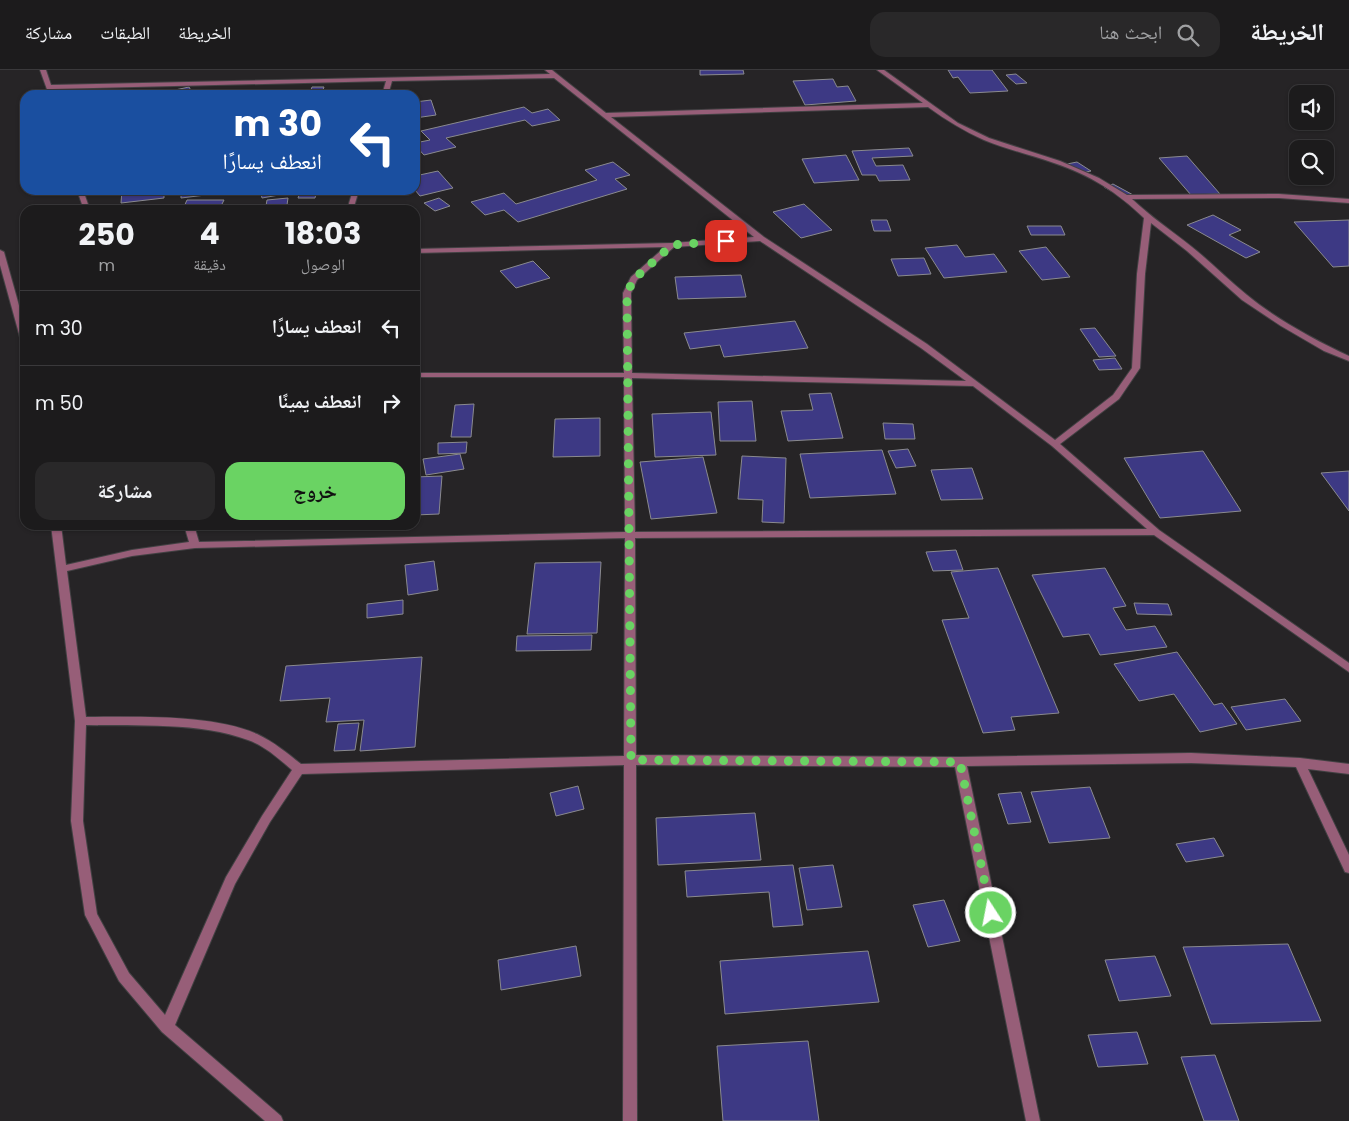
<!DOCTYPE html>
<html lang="ar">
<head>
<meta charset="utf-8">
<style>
	:root { --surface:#1c1b1c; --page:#292829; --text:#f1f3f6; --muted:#a0a1a3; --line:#3a393b; --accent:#6ad363 }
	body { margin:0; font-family:Poppins,"Noto Naskh Arabic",sans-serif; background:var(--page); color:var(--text); direction:rtl; height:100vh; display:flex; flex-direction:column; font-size:19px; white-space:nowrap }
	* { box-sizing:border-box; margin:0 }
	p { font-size:16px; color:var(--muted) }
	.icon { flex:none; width:28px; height:28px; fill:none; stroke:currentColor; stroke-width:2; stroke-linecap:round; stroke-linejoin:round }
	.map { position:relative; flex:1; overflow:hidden; direction:ltr }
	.panel { position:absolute; left:20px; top:135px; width:400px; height:325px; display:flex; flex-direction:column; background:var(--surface); border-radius:15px; box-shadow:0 1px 4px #0004,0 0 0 1px var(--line); direction:rtl }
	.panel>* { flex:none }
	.guide { position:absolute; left:20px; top:20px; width:400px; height:105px; border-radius:15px; box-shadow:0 1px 4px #0004,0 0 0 1px var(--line); direction:rtl; background:#1a4fa0; color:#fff; overflow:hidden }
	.buttons { position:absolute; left:1289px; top:15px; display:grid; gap:10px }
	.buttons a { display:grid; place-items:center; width:45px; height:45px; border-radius:10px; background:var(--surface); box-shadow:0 1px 4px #0004,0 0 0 1px var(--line); font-size:25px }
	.pin { position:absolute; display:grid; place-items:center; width:42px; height:42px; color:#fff; margin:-21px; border-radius:10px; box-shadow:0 2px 8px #0006 }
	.me { position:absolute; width:55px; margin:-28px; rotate:349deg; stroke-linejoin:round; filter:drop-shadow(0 0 4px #0008) }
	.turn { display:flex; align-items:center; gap:18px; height:105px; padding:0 15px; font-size:22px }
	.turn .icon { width:65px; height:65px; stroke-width:2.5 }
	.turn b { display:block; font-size:35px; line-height:42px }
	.eta { display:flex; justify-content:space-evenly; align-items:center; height:85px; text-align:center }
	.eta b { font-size:30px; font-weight:700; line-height:35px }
	.button { display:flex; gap:10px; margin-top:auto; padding:10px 15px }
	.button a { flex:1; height:58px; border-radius:15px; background:var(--accent); color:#111; font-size:20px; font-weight:700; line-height:58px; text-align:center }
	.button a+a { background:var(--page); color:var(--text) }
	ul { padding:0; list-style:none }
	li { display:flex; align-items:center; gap:15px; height:75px; padding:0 15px; border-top:1px solid var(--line) }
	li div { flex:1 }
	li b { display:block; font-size:19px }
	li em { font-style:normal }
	header { display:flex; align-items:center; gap:30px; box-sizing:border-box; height:70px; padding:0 25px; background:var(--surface); border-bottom:1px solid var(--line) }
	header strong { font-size:24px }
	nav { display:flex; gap:28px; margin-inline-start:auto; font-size:18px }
	.search { width:350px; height:45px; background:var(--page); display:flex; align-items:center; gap:12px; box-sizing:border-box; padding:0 18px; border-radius:15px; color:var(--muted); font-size:19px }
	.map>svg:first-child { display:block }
	.building { fill:#3d3984; stroke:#8a8a8e }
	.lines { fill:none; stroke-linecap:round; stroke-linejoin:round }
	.minor-casing { stroke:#424143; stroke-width:2 }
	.minor { fill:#975e78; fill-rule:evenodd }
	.route { stroke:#6ad363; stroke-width:9; stroke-dasharray:0 16.2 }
</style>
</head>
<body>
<header>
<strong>الخريطة</strong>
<div class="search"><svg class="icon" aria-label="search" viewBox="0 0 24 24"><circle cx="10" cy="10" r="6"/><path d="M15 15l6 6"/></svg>ابحث هنا</div>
<nav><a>الخريطة</a><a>الطبقات</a><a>مشاركة</a></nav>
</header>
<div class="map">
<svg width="1349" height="1051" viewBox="0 0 1349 1051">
	<rect width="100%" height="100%" fill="#262426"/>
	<g class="building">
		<path d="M 700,0 L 743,0 L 744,4 L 700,5 Z"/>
		<path d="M 948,0 L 992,0 L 1008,21 L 970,23 L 958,7 L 953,8 Z"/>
		<path d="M 1016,4 L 1027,13 L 1016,14 L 1006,5 Z"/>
		<path d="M 833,9 L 837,17 L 848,16 L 856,31 L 805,35 L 793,11 Z"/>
		<path d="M 189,17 L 193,24 L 177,25 L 175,20 Z"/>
		<path d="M 312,17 L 324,17 L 321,25 L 309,25 Z"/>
		<path d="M 431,30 L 436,45 L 415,48 L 415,32 Z"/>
		<path d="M 524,37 L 532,43 L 548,39 L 560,50 L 532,56 L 525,50 L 446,68 L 456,77 L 424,85 L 415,75 L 415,73 L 430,70 L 421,61 Z"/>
		<path d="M 909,78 L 913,86 L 872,88 L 876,96 L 903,95 L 910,110 L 879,111 L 876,105 L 862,105 L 852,81 Z"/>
		<path d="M 846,85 L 859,110 L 814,113 L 802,89 Z"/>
		<path d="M 1187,86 L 1220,124 L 1191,125 L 1159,88 Z"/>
		<path d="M 613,92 L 630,105 L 615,109 L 627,119 L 518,152 L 504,140 L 485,145 L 471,132 L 504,123 L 516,134 L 597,110 L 585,100 Z"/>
		<path d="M 1077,92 L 1091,101 L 1081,103 L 1067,94 Z"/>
		<path d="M 438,101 L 453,118 L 420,126 L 415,120 L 415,106 Z"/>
		<path d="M 1113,114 L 1135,126 L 1125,129 L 1104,117 Z"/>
		<path d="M 122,120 L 164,120 L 164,128 L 121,133 Z"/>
		<path d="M 181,120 L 222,120 L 222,123 L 181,128 Z"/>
		<path d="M 260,120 L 278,120 L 279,125 L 262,128 Z"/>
		<path d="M 301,120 L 317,120 L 315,128 L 298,128 Z"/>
		<path d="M 288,128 L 287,135 L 266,136 L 267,130 Z"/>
		<path d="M 439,128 L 450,136 L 435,141 L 424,133 Z"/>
		<path d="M 187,130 L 224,130 L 220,138 L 183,139 Z"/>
		<path d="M 804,134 L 832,160 L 801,168 L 773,142 Z"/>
		<path d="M 1213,145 L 1241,160 L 1229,165 L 1260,182 L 1246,188 L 1187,155 Z"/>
		<path d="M 871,150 L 887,150 L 891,161 L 874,161 Z"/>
		<path d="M 1349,150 L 1349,196 L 1333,197 L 1294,152 Z"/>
		<path d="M 1027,156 L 1061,156 L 1065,165 L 1031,165 Z"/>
		<path d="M 957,175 L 965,187 L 994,184 L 1007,202 L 944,208 L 925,178 Z"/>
		<path d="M 1046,177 L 1070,207 L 1042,210 L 1019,181 Z"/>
		<path d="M 924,188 L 931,204 L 898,206 L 891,189 Z"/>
		<path d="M 533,191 L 550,208 L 516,218 L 500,201 Z"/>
		<path d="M 741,205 L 746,227 L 678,229 L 675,207 Z"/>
		<path d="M 795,251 L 808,278 L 724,287 L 720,275 L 690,279 L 684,263 Z"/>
		<path d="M 1095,258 L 1116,286 L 1099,287 L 1080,259 Z"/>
		<path d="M 1115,288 L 1122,299 L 1099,300 L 1093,290 Z"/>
		<path d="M 831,323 L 843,368 L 788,371 L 781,341 L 813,340 L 809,324 Z"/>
		<path d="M 752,331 L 756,371 L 720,371 L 718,332 Z"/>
		<path d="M 474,334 L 471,367 L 451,367 L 455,335 Z"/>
		<path d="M 711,342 L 716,385 L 655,387 L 652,344 Z"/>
		<path d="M 600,348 L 600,386 L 553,387 L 555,349 Z"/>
		<path d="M 883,353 L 913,354 L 915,369 L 885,369 Z"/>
		<path d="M 467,372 L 466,383 L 438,384 L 438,373 Z"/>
		<path d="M 908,379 L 916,396 L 896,398 L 888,381 Z"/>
		<path d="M 882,380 L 896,424 L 810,428 L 800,384 Z"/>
		<path d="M 1203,381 L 1241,441 L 1160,448 L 1124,388 Z"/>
		<path d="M 460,384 L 464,399 L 426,405 L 423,389 Z"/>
		<path d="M 742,386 L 786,388 L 784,453 L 762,452 L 763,430 L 738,429 Z"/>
		<path d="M 703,387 L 717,443 L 651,449 L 640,392 Z"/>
		<path d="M 972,398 L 983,429 L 941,430 L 931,400 Z"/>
		<path d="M 1349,401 L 1349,441 L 1321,403 Z"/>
		<path d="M 442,406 L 439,444 L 415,445 L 415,407 Z"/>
		<path d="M 956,480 L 963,500 L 933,501 L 926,482 Z"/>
		<path d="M 434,491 L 438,520 L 408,525 L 405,495 Z"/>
		<path d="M 601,492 L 597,563 L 527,564 L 535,493 Z"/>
		<path d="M 998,498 L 1059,643 L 1011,647 L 1015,660 L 983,663 L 942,550 L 969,548 L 951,502 Z"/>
		<path d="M 1105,498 L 1126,536 L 1113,538 L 1126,560 L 1155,556 L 1167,577 L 1100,585 L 1089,564 L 1063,567 L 1032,505 Z"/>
		<path d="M 403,530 L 403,544 L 367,548 L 367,534 Z"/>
		<path d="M 1134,533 L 1168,534 L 1172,545 L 1137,544 Z"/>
		<path d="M 592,565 L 591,580 L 516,581 L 517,566 Z"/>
		<path d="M 1177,582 L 1214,635 L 1222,633 L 1237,654 L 1200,662 L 1174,624 L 1139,631 L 1114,594 Z"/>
		<path d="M 422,587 L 415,677 L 360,681 L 364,650 L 326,652 L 330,628 L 280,631 L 286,596 Z"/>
		<path d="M 1285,629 L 1301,651 L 1246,660 L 1231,637 Z"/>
		<path d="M 359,653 L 355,680 L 334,681 L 338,654 Z"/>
		<path d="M 578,716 L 584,739 L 556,746 L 550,723 Z"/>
		<path d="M 1090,717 L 1110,768 L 1049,773 L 1031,722 Z"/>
		<path d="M 1021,722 L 1031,752 L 1008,754 L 998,724 Z"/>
		<path d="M 755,743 L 761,790 L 658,795 L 656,748 Z"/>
		<path d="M 1214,768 L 1224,786 L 1186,792 L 1176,774 Z"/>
		<path d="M 793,795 L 803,855 L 773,857 L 769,822 L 687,827 L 685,801 Z"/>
		<path d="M 833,795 L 842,837 L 807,840 L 799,798 Z"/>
		<path d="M 944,830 L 960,871 L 928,877 L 913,835 Z"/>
		<path d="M 1288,874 L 1321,951 L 1211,954 L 1183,877 Z"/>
		<path d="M 576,876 L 581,906 L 501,920 L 498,890 Z"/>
		<path d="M 868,881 L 879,932 L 725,944 L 720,891 Z"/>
		<path d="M 1155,886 L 1171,926 L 1119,931 L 1105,890 Z"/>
		<path d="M 1137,962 L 1148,994 L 1098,997 L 1088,965 Z"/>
		<path d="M 808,971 L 819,1051 L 723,1051 L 717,976 Z"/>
		<path d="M 1215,985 L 1239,1051 L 1204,1051 L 1181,987 Z"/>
	</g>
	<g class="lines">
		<defs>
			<g id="minor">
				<path d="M 40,0 L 46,0 L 51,15 L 550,4 L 545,0 L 552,0 L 606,43 L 923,33 L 877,0 L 884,0 L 958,53 L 989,68 L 1060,91 L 1099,108 L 1127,125 L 1279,124 L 1349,129 L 1349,133 L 1279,128 L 1132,129 C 1151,147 1172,161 1192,177 C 1211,192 1228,210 1247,225 C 1276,249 1315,270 1349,286 L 1349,291 L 1324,281 L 1281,256 L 1242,230 L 1187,181 L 1151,153 L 1145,204 L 1140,298 L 1119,329 L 1060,374 L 1159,460 L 1349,593 L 1349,602 L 1154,465 L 635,468 L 636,685 L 960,687 L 1191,683 L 1300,688 L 1349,694 L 1349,704 L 1308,699 L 1349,785 L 1349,803 L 1345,802 L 1296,697 L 1191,693 L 967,696 L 1040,1051 L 1026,1051 L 955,697 L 636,695 L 637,1051 L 623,1051 L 624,695 L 302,704 L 270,752 L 235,814 L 175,955 L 281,1046 L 283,1051 L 265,1051 L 162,962 L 119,911 L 85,845 L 71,751 L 75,651 L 51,455 L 61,455 L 66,495 L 132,480 L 189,472 L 184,455 L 194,455 L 199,472 L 625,462 L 624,307 L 415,307 L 415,303 L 624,303 L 623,223 L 631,207 L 665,177 L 415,183 L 415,179 L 672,173 L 754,167 L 554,8 L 392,11 L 388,25 L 382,25 L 386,11 L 53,19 L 55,25 L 49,25 ZM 928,37 C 946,50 964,61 984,70 C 1006,79 1031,85 1054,93 C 1090,105 1117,122 1144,148 L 1137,204 L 1132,298 L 1113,325 L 1055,370 L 927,274 L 764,167 L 611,47 ZM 760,171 L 921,278 L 966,311 L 632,303 L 631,223 L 637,210 L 674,177 ZM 632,308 L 973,316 L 1052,376 L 1147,459 L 635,462 ZM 625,468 L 624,686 L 301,694 C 287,683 274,672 257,664 C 212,644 135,647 86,647 L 67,501 L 132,486 L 195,478 ZM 86,655 C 136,656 201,652 248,670 C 265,676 278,688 292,700 L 262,746 L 226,807 L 165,945 L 129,903 L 97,844 L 83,751 Z"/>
				<path d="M 77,120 L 83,120 L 90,140 L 84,140 Z"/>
				<path d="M 353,120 L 359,120 L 353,140 L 347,140 Z"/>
				<path d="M 0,180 L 4,182 L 25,257 L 25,273 L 21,271 L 0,195 Z"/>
			</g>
		</defs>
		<use href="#minor" class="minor-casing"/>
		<use href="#minor" class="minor"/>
	</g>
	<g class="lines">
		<path class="route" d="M 726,171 L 672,175 L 634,209 L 627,223 L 631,690 L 960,692 L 991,843"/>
	</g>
</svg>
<div class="buttons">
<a><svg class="icon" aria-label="sound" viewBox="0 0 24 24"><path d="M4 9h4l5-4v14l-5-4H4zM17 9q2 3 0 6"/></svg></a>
<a><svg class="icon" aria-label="search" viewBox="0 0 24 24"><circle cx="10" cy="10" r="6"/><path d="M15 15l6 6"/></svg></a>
</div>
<div class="pin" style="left:726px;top:171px;background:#d93025"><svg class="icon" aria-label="arrive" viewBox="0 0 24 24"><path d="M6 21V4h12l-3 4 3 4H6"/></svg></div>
<svg class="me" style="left:991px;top:843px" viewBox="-20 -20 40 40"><circle r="17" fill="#6ad363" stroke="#fff" stroke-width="3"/><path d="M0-11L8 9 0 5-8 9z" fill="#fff"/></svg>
<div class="guide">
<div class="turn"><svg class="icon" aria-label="left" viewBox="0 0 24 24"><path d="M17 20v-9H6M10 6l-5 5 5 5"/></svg><div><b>30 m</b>انعطف يسارًا</div></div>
</div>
<section class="panel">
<div class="eta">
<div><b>18:03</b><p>الوصول</p></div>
<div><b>4</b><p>دقيقة</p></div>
<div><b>250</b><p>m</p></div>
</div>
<ul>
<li><svg class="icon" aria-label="left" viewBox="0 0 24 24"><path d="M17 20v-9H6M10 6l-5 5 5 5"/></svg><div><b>انعطف يسارًا</b></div><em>30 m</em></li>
<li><svg class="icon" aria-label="right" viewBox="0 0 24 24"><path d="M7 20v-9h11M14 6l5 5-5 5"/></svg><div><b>انعطف يمينًا</b></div><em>50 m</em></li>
</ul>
<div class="button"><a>خروج</a><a>مشاركة</a></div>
</section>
</div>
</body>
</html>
